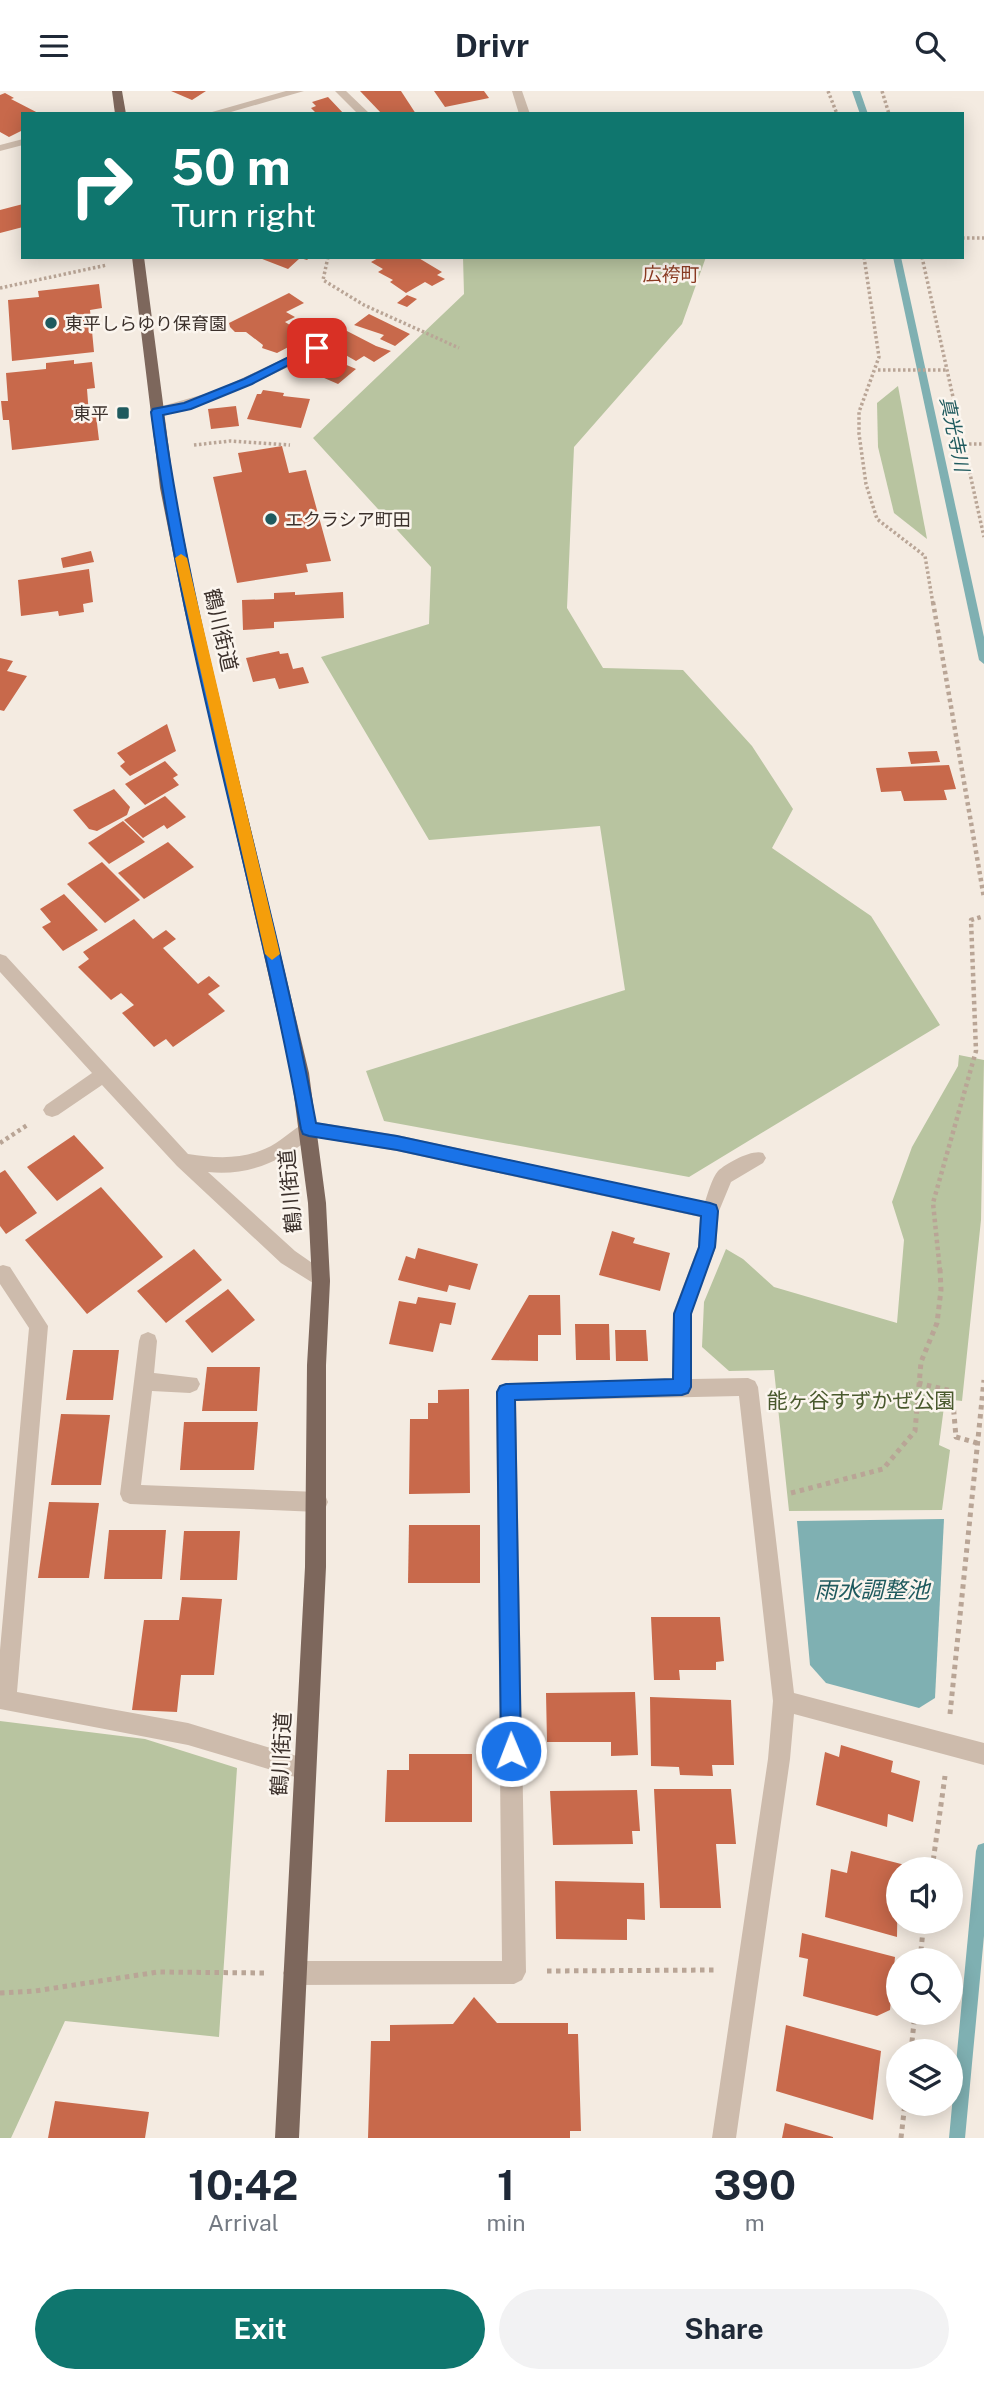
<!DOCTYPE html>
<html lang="en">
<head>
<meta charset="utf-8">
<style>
	:root { --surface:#fff; --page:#f2f2f3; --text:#1f2937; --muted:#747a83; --accent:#0f766e }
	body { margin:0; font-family:"Public Sans","Noto Sans JP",sans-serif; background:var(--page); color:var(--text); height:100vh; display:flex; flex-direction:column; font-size:26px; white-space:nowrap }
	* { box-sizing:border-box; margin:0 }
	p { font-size:23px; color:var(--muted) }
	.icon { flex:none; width:38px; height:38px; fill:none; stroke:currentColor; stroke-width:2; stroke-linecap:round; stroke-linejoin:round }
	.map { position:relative; height:2047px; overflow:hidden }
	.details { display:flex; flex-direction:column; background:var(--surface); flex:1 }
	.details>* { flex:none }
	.top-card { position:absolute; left:21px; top:21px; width:943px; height:147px; border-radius:0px; box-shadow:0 4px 18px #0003; background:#0f766e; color:#fff; overflow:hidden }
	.fabs { position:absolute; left:886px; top:1766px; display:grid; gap:14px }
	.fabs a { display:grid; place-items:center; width:77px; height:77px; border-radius:50%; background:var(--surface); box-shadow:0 4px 18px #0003; font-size:35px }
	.pin { position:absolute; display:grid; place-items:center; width:60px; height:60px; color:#fff; margin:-30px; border-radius:14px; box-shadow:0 4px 10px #0006 }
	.me { position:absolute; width:77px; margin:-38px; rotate:359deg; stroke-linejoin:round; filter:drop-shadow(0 0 5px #0008) }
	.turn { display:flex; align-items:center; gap:24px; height:147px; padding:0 35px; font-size:32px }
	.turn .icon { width:91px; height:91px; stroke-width:2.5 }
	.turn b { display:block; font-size:49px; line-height:60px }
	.eta { display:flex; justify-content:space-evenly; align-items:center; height:119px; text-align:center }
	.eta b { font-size:42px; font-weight:700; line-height:49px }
	.button { display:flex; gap:14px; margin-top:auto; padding:14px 35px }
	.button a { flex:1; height:80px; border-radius:42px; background:var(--accent); color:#fff; font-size:28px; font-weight:700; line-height:80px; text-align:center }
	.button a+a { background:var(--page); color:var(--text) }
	header { display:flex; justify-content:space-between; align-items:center; height:91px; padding:0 35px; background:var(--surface); font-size:32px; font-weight:700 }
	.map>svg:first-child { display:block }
	.green { fill:#b8c4a0 }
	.water { fill:#7fb0b2 }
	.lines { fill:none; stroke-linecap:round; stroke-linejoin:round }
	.stream { fill:#7fb0b2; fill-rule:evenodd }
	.building { fill:#c8694b }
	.path-far2 { stroke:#b9a596; stroke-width:3.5; stroke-dasharray:2.5 2.5; stroke-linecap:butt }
	.path-far1 { stroke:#b9a596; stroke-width:4.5; stroke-dasharray:3.5 3.5; stroke-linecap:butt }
	.path { stroke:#b9a596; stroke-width:5; stroke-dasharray:4.5 4.5; stroke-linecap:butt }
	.minor { fill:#cdbbac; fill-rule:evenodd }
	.major { fill:#7d675c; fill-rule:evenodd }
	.route { fill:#1a73e8; stroke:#114b97; stroke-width:2 }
	.slow { fill:#f59e0b }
	.poi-dot { fill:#1f5a5e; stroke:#fbf5ee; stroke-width:2.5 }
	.labels { text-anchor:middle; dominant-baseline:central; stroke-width:5; stroke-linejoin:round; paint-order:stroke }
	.far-poi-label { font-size:18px; fill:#3b302b; stroke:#fbf5ee; text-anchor:start }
	.far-neighbourhood-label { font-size:19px; fill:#8c3b22; stroke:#fbf5ee }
	.far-water-label { font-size:19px; font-style:italic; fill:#1f5a5e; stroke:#fbf5ee }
	.street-label { font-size:21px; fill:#3b302b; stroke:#fbf5ee }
	.park-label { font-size:21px; fill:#4a5a2e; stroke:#fbf5ee }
	.water-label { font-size:23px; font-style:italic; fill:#1f5a5e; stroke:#fbf5ee }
</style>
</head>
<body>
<header><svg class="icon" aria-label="menu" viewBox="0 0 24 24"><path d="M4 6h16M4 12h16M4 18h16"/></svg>Drivr<svg class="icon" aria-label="search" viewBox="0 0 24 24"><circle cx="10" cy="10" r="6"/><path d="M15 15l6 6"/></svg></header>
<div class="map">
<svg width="984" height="2047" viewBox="0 0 984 2047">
	<rect width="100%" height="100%" fill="#f4ebe1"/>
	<g class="green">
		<path d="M 463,166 L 706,166 L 682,233 L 574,356 L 567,517 L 603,577 L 683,579 L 752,655 L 793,718 L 772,757 L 871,825 L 940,934 L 689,1086 L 384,1030 L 366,980 L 625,899 L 600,735 L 429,749 L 321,566 L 429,533 L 431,476 L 313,347 L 464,203 Z"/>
		<path d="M 898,295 L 927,448 L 894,422 L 878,356 L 877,312 Z"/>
		<path d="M 959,964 L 984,969 L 981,1129 L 962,1310 L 945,1308 L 939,1354 L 950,1359 L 942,1419 L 789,1420 L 774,1279 L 729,1280 L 702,1256 L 704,1211 L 726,1158 L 743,1168 L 774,1196 L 897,1232 L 904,1149 L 892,1111 L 912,1056 L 958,975 Z"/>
		<path d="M 0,1630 L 145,1648 L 237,1677 L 219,1946 L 65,1930 L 11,2047 L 0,2047 Z"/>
	</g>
	<path class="water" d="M 944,1428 L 935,1607 L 919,1617 L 826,1592 L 810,1574 L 797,1430 Z"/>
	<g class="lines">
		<g class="stream">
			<path d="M 852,0 L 860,0 L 868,23 L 860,23 Z"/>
			<path d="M 893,166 L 901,166 L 984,546 L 984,573 L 979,569 Z"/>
			<path d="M 984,1752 L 984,1845 L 965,2047 L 949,2047 L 976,1760 L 978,1754 Z"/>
		</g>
	</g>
	<g class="building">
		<path d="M 171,0 L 206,0 L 192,9 Z"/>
		<path d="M 360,0 L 401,0 L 416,23 L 382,23 Z"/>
		<path d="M 434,0 L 484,0 L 489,7 L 445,16 Z"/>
		<path d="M 5,2 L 14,7 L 11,8 L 40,23 L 23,23 L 23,39 L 9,46 L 0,41 L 0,4 Z"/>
		<path d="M 328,6 L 344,23 L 317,23 L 311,17 L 316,15 L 312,11 Z"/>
		<path d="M 23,113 L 23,136 L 0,142 L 0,119 Z"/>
		<path d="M 257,166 L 310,166 L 307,169 L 300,167 L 288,178 Z"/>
		<path d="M 380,166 L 417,166 L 442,181 L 437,184 L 445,188 L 432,195 L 425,191 L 406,202 L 390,191 L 393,189 L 378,181 L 383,178 L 371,171 Z"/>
		<path d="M 99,193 L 102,217 L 90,219 L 94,261 L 12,270 L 8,209 L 39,206 L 38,200 Z"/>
		<path d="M 289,202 L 304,212 L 286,221 L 295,226 L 285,231 L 295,237 L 305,232 L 317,241 L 277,262 L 262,257 L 263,254 L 246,241 L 235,241 L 230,236 L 229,232 Z"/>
		<path d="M 407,204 L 417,208 L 407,216 L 397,212 Z"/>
		<path d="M 369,223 L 410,243 L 395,255 L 380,248 L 384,244 L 354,234 Z"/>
		<path d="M 347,240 L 376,255 L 391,260 L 374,271 L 364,265 L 356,270 L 335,258 L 342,253 L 334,248 Z"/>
		<path d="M 321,263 L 356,278 L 338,293 L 308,280 L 320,271 L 315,269 Z"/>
		<path d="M 74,269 L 74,273 L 92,271 L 95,297 L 87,298 L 89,324 L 96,324 L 99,349 L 12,359 L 9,329 L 3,329 L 1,310 L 8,310 L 6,282 L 46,278 L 46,272 Z"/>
		<path d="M 263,299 L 284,302 L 283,305 L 310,308 L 301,337 L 247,328 L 257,303 L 261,303 Z"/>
		<path d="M 236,315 L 239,335 L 211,338 L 208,318 Z"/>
		<path d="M 282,355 L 289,382 L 306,379 L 331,470 L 306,473 L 308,481 L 237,492 L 213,386 L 242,381 L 238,362 Z"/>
		<path d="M 91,460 L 94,471 L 63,477 L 61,467 Z"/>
		<path d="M 89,478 L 93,511 L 83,513 L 84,521 L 59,525 L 58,520 L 21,525 L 18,489 Z"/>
		<path d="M 295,501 L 295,504 L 343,501 L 344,527 L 274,531 L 274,537 L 243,539 L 242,509 L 274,508 L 274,502 Z"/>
		<path d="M 279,560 L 280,563 L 288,562 L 293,578 L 303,576 L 309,592 L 279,598 L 275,587 L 253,591 L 246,567 Z"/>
		<path d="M 0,567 L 13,570 L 7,580 L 27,585 L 4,620 L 0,619 Z"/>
		<path d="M 167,633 L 176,660 L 130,685 L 120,675 L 125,671 L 117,662 Z"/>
		<path d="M 937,660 L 940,671 L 911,673 L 908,661 Z"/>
		<path d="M 165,670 L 178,684 L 173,687 L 179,694 L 145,714 L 125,693 Z"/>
		<path d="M 949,674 L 956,698 L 944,699 L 947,709 L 904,710 L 901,700 L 881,701 L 876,677 Z"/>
		<path d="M 114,698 L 130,716 L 127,724 L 97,740 L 89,738 L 73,719 Z"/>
		<path d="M 165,705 L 186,726 L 167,738 L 164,734 L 143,747 L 124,729 Z"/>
		<path d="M 123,730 L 145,751 L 109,773 L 88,752 Z"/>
		<path d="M 168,751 L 194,776 L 144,808 L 118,782 Z"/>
		<path d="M 102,771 L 140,809 L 105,832 L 67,793 Z"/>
		<path d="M 64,803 L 98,839 L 63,860 L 42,836 L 51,831 L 40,818 Z"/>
		<path d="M 134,828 L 153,848 L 166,839 L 176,848 L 163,857 L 198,893 L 209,885 L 220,895 L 208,903 L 225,920 L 173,956 L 166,948 L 154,956 L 122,922 L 134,914 L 121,902 L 111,909 L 78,876 L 89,868 L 83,861 Z"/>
		<path d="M 74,1044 L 104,1077 L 57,1110 L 27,1076 Z"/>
		<path d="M 5,1079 L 37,1122 L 6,1143 L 0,1135 L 0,1082 Z"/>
		<path d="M 101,1096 L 163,1166 L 87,1223 L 25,1149 Z"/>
		<path d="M 612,1140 L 635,1147 L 633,1152 L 670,1162 L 660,1200 L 599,1184 Z"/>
		<path d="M 418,1157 L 478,1173 L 470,1199 L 449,1194 L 447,1201 L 398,1189 L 406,1165 L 415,1168 Z"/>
		<path d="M 194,1158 L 222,1189 L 166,1232 L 137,1200 Z"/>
		<path d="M 228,1198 L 255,1229 L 212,1262 L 185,1230 Z"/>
		<path d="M 529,1204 L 560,1204 L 561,1244 L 538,1244 L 538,1270 L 491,1269 Z"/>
		<path d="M 418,1206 L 456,1212 L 451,1234 L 440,1232 L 433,1261 L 389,1253 L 399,1210 L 416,1213 Z"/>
		<path d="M 575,1233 L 609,1233 L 610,1269 L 576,1269 Z"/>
		<path d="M 615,1239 L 646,1239 L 648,1270 L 616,1270 Z"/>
		<path d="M 73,1259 L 119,1259 L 113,1309 L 66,1309 Z"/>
		<path d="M 207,1276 L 260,1276 L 257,1320 L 202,1320 Z"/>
		<path d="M 469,1298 L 470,1402 L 409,1403 L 410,1328 L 428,1328 L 428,1312 L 438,1312 L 438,1299 Z"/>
		<path d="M 61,1323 L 110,1324 L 101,1394 L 51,1394 Z"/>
		<path d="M 184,1331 L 258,1331 L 254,1379 L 180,1379 Z"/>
		<path d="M 49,1411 L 99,1412 L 89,1487 L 38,1487 Z"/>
		<path d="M 409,1434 L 480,1434 L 480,1492 L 408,1492 Z"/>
		<path d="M 109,1439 L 166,1439 L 162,1488 L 104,1488 Z"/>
		<path d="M 184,1440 L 240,1440 L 237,1489 L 180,1489 Z"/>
		<path d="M 182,1506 L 222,1508 L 214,1584 L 181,1584 L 177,1621 L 132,1619 L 144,1529 L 179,1529 Z"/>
		<path d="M 651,1526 L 720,1526 L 724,1570 L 716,1571 L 716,1579 L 679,1579 L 680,1589 L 654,1589 Z"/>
		<path d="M 635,1601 L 638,1664 L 611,1665 L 611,1651 L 547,1651 L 546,1602 Z"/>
		<path d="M 650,1606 L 731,1609 L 734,1674 L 712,1674 L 713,1685 L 680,1684 L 679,1676 L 651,1675 Z"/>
		<path d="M 841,1654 L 893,1670 L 891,1681 L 920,1690 L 913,1731 L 888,1723 L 887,1736 L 816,1714 L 825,1661 L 839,1666 Z"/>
		<path d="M 409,1663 L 472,1663 L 472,1731 L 385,1731 L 387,1679 L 409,1679 Z"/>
		<path d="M 654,1698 L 731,1698 L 736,1753 L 716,1753 L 721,1817 L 660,1817 Z"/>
		<path d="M 637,1699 L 640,1740 L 632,1740 L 633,1753 L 553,1754 L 550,1700 Z"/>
		<path d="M 851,1760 L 905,1774 L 905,1778 L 898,1778 L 897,1846 L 825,1826 L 831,1778 L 847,1782 Z"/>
		<path d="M 555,1790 L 644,1792 L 645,1829 L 627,1828 L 627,1849 L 556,1848 Z"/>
		<path d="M 802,1842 L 895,1866 L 890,1919 L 877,1925 L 803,1905 L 808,1868 L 799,1866 Z"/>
		<path d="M 474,1906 L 497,1932 L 568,1932 L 568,1943 L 578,1943 L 581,2040 L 570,2040 L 570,2047 L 368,2047 L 371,1950 L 390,1950 L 390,1934 L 453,1933 Z"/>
		<path d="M 786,1934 L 881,1960 L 873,2029 L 776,2000 Z"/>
		<path d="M 55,2010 L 149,2021 L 145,2047 L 48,2047 Z"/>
		<path d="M 785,2032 L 833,2046 L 833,2047 L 782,2047 Z"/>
	</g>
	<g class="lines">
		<g class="path-far2">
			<path d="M 828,0 L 837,23"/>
			<path d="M 882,0 L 889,23"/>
			<path d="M 962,147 L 984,147"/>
			<path d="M 328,166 L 323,189 L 364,214 L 459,257"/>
			<path d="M 864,166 L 879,266 L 859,321 L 859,343 L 866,393 L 877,428 L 925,465 L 933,513"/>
			<path d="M 922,166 L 984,446"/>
			<path d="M 0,197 L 107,174"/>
			<path d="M 878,279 L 948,279"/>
			<path d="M 964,353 L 984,353"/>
			<path d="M 194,354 L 230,350 L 290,354"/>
		</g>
		<g class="path-far1">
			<path d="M 933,511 L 984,807"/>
			<path d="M 0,1052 L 29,1033"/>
			<path d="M 940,1180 L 933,1112 L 976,960 L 971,829 L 984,825"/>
		</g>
		<g class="path">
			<path d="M 918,1292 L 952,1300 L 956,1346 L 977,1352"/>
			<path d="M 791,1402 L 883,1378 L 915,1340 L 921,1271 L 937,1232 L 941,1199 L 940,1178"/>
			<path d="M 950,1623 L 984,1289"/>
			<path d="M 932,1778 L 945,1685"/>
			<path d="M 920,1869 L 924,1830"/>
			<path d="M 547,1880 L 716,1879"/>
			<path d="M 0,1902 L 35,1900 L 158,1881 L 264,1882"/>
			<path d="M 911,1960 L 915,1922"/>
			<path d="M 901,2047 L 905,2012"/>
		</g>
		<g class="minor">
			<path d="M 286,0 L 304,0 L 224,23 L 205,23 Z"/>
			<path d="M 335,0 L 346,0 L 370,23 L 358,23 Z"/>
			<path d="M 512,0 L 522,0 L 530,23 L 519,23 Z"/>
			<path d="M 23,48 L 23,54 L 0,60 L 0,54 Z"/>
			<path d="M 317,252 L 321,253 L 321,259 C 268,287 216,312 157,325 L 151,321 L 152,318 L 215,300 Z"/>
			<path d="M 0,863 L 6,865 L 188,1063 C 219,1068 249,1069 276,1052 C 287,1045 297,1035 309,1030 L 397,1044 L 705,1111 C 708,1102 712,1087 718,1080 C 727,1072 752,1058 763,1062 L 766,1067 L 763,1072 L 731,1091 L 719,1120 L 716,1156 L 691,1222 L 692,1288 L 748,1287 L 755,1290 L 758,1296 L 794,1602 L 984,1652 L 984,1674 L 794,1623 L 790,1668 L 736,2047 L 712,2047 L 768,1668 L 773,1610 L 739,1305 L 516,1310 L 526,1881 L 522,1889 L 514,1893 L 295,1894 L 287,1890 L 283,1882 L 287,1874 L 295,1870 L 502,1870 L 496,1301 L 499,1295 L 506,1292 L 672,1288 L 673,1222 L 698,1156 L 700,1126 L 397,1060 L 312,1046 C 280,1071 248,1085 208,1081 L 295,1160 L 328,1183 L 330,1189 L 328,1195 L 321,1197 L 281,1172 L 177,1075 L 102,994 L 58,1024 L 52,1026 L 46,1024 L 43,1019 L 46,1014 L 92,982 L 0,881 Z"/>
			<path d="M 3,1174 L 10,1176 L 48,1235 L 17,1601 L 188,1632 L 313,1670 L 316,1678 L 313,1686 L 305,1689 L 188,1654 L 0,1618 L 0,1559 L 29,1237 L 0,1193 L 0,1175 Z"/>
			<path d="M 148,1241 L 155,1244 L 157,1250 L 154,1282 L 197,1287 L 200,1293 L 197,1299 L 190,1302 L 152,1300 L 141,1394 L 318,1401 L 325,1404 L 328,1411 L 325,1418 L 318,1421 L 130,1413 L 123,1410 L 120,1403 L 139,1250 L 141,1244 Z"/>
		</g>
		<g class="major">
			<path d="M 112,0 L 122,0 L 126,23 L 115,23 Z"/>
			<path d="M 132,166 L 144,166 L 174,397 L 198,517 L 309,982 L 326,1112 L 330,1190 L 326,1274 L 326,1476 L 299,2047 L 275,2047 L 305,1476 L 307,1274 L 312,1190 L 308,1112 L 291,982 L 184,517 L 160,397 Z"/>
		</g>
	</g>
	<path class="route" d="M 313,254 L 322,257 L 252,293 L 191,318 L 163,324 C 196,564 272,795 316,1032 L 397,1045 L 710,1112 L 716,1114 L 718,1120 L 715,1156 L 691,1223 L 691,1296 L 688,1302 L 682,1304 L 515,1309 L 521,1660 L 518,1667 L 511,1670 L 504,1667 L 501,1660 L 497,1301 L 500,1295 L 506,1293 L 673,1288 L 674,1223 L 699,1156 L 701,1125 L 397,1059 L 309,1045 L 303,1043 L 301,1038 C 258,798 183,564 151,321 L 153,318 L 184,312 L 244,288 Z"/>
	<path class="slow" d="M 181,463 L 187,467 L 280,863 L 272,869 L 265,863 L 175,467 Z"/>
	<g class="poi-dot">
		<circle cx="51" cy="232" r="7"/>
		<rect x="116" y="315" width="14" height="14" rx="3.5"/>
		<circle cx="271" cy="428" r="7"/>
	</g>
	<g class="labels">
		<g class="far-poi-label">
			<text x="65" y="232">東平しらゆり保育園</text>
			<text x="109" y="322" text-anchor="end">東平</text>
			<text x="285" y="428">エクラシア町田</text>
		</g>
		<g class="far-neighbourhood-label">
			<text x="671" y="183">広袴町</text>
		</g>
		<g class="far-water-label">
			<text transform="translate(955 343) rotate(78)">真光寺川</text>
		</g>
		<g class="street-label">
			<text transform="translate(221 539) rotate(77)">鶴川街道</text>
			<text transform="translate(290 1100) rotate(-95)">鶴川街道</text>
			<text transform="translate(281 1663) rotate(-87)">鶴川街道</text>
		</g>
		<g class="park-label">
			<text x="861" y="1309">能ヶ谷すずかぜ公園</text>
		</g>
		<g class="water-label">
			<text x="872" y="1498">雨水調整池</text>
		</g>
	</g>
</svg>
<div class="fabs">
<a><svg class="icon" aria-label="sound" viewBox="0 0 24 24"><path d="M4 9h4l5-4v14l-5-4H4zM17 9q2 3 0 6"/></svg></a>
<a><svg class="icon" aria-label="search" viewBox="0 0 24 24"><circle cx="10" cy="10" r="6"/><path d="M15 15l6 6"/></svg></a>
<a><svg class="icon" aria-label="layers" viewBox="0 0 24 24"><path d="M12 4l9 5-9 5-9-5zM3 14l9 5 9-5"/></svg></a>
</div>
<div class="pin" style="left:317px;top:257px;background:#d93025"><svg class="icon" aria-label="arrive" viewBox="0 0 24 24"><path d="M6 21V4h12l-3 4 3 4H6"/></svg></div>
<svg class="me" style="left:511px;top:1660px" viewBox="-20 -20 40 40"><circle r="17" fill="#1a73e8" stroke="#fff" stroke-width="3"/><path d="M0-11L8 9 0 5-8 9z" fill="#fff"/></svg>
<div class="top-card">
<div class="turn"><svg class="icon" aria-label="right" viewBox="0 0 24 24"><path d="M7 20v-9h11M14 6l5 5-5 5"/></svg><div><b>50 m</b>Turn right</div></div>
</div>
</div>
<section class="details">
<div class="eta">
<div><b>10:42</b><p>Arrival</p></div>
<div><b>1</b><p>min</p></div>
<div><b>390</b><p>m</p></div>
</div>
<div class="button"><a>Exit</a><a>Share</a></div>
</section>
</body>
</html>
